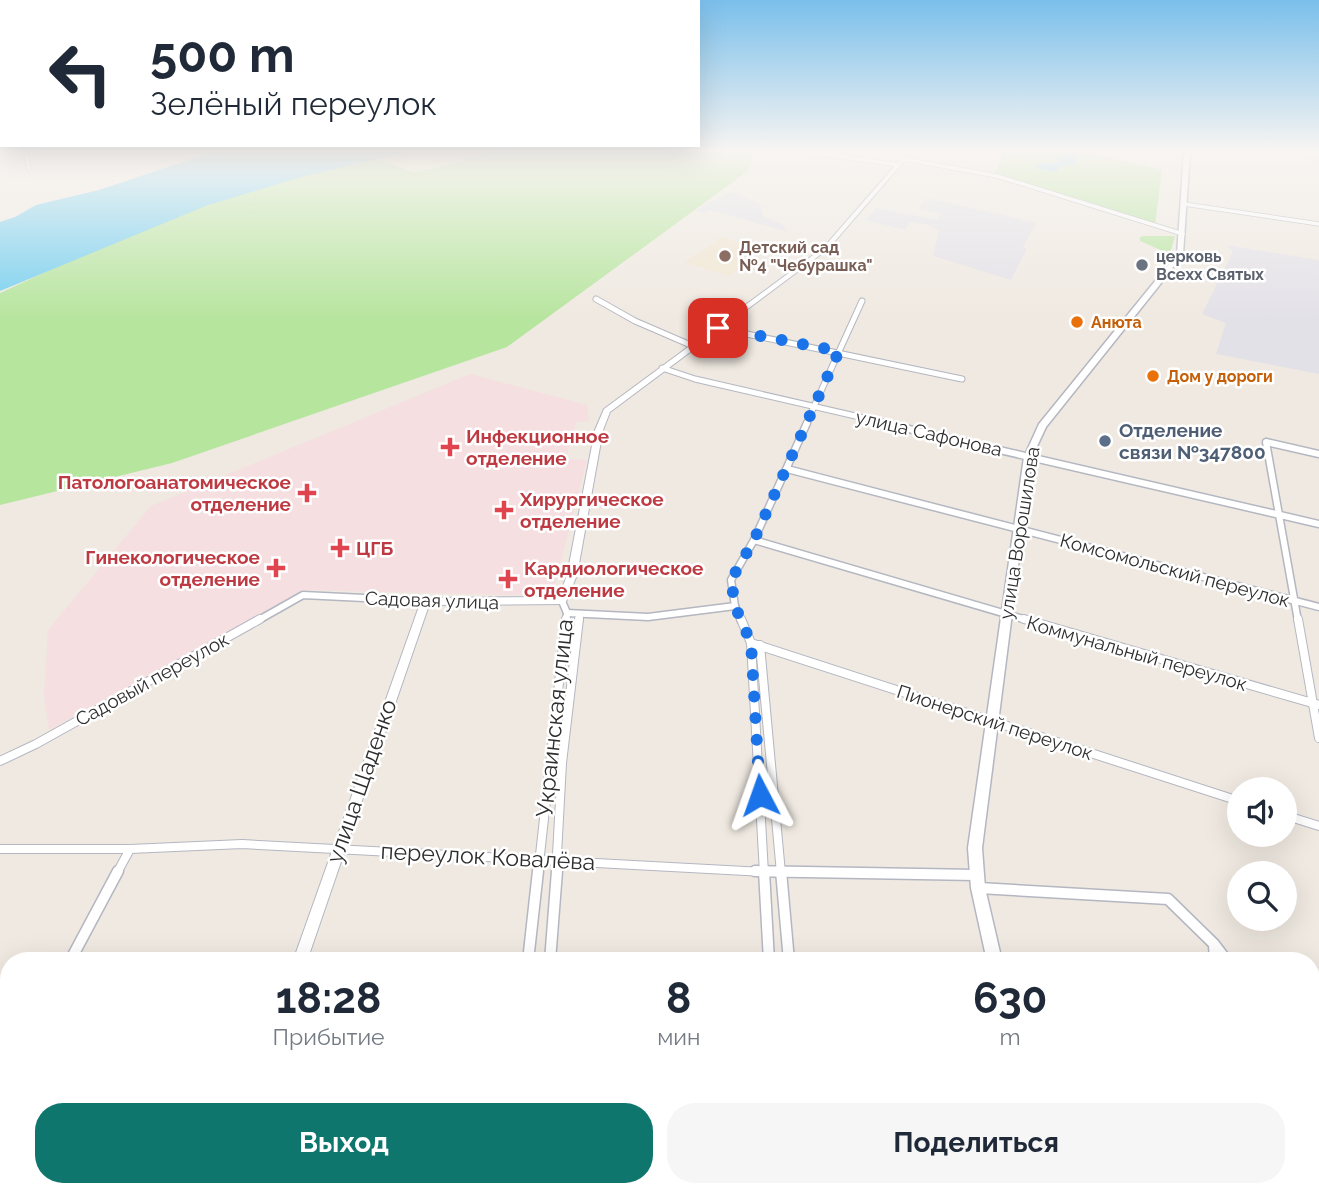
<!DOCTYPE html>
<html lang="ru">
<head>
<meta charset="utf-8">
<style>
	:root { --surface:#fff; --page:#f6f6f7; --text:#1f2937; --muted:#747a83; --accent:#0f766e }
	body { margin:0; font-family:Raleway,sans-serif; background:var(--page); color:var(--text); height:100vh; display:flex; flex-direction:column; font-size:26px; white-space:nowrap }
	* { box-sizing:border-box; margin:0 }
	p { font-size:23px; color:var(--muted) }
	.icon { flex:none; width:38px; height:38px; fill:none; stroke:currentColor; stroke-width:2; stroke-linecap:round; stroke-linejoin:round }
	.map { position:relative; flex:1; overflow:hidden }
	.drawer { position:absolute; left:0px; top:952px; width:1320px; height:245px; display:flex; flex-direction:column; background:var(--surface); border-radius:28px 28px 0 0; box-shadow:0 7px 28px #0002 }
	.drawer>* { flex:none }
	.banner { position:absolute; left:0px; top:0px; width:700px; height:147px; box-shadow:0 7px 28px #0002; background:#fff; color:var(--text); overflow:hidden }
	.tools { position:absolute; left:1227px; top:777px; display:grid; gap:14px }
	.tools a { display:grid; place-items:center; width:70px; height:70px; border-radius:50%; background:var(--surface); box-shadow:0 7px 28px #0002; font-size:35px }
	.pin { position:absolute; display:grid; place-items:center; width:60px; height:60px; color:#fff; margin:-30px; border-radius:14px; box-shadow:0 4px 10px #0006 }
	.me { position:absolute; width:77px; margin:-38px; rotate:356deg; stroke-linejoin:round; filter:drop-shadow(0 0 5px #0008) }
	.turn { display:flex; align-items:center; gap:24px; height:147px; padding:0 35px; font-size:32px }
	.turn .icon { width:91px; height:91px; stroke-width:2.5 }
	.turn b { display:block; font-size:49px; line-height:60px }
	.eta { display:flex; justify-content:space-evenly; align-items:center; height:119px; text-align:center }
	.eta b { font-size:42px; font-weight:700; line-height:49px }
	.primary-button { display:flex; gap:14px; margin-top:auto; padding:14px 35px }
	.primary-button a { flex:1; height:80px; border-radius:28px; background:var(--accent); color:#fff; font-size:28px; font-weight:700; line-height:80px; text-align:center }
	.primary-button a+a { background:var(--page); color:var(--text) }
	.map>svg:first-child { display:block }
	.industrial { fill:#e3e1e8 }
	.education { fill:#f0e6d1 }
	.medical { fill:#f5dfe0 }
	.green { fill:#b6e59e }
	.sand { fill:#f3ecc5 }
	.water { fill:#75cff0 }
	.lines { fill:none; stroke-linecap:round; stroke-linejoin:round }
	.minor-far4-casing { stroke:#b4b7c1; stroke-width:5 }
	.minor-far3-casing { stroke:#b4b7c1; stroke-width:7 }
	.minor-far2-casing { stroke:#b4b7c1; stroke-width:9 }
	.minor-far1-casing { stroke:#b4b7c1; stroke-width:10 }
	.minor-casing { stroke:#b4b7c1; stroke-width:13 }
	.tertiary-casing { stroke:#b4b7c1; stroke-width:2 }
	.secondary-casing { stroke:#b4b7c1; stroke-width:3 }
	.minor-far4 { stroke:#fff; stroke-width:3.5 }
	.minor-far3 { stroke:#fff; stroke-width:5 }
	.minor-far2 { stroke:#fff; stroke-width:6 }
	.minor-far1 { stroke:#fff; stroke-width:8 }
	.minor { stroke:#fff; stroke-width:10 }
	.tertiary { fill:#fff; fill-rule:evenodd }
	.secondary { fill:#fff; fill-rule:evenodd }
	.route { stroke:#1a73e8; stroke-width:12; stroke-dasharray:0 21.6 }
	.education-dot { fill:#8d6e63; stroke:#fff; stroke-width:2.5 }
	.worship-dot { fill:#6b7280; stroke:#fff; stroke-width:2.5 }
	.food-dot { fill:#e8710a; stroke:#fff; stroke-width:2.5 }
	.service-dot { fill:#5c6f8a; stroke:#fff; stroke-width:2.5 }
	.health-dot { fill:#e0444e; stroke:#fff; stroke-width:2.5 }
	.labels { text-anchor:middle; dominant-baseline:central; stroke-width:5; stroke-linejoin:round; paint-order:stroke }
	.far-education-label { font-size:16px; font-weight:bold; fill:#785e54; stroke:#fff; text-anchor:start }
	.far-worship-label { font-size:16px; font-weight:bold; fill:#5b616d; stroke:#fff; text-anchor:start }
	.far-food-label { font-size:16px; font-weight:bold; fill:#c56008; stroke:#fff; text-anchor:start }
	.service-label { font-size:19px; font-weight:bold; fill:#4e5e75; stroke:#fff; text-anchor:start }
	.street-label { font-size:19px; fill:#2e2e2e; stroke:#fff }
	.health-label { font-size:19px; font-weight:bold; fill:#be3a42; stroke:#fff; text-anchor:start }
	.near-street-label { font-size:23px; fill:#2e2e2e; stroke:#fff }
</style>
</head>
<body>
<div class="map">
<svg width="1319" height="1197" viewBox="0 0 1319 1197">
	<rect width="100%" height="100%" fill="#efe9e1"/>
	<g class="industrial">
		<path d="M 733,192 L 760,204 L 763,216 L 782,224 L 788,232 L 711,210 L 703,213 L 696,211 L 705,204 Z"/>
		<path d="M 927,198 L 1036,223 L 1023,247 L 1027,249 L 1011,280 L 933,256 L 939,231 L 928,225 L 910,222 L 905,230 L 865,220 L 876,208 L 938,220 L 940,213 L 919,209 Z"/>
		<path d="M 1226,245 L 1319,260 L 1319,374 L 1216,354 L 1226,323 L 1202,314 L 1233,251 Z"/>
	</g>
	<path class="education" d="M 722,237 L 764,250 L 728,276 L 684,262 Z"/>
	<path class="medical" d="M 470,374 L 587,405 L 589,421 L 576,422 L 566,459 L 587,460 L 552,596 L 306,590 L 49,730 L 44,696 L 48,630 L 151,506 Z"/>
	<g class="green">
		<path d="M 489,152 L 754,152 L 748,171 L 507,347 L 172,463 L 0,505 L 0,293 C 118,238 241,184 370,160 C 386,157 401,172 416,171 C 438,170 467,158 489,152 Z"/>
		<path d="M 1001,152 L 1084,152 L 1162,170 L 1155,225 L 994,173 L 1002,161 Z"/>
		<path d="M 1144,236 L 1175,236 L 1170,254 L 1140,241 L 1140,237 Z"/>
	</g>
	<path class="sand" d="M 407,152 L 489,152 L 415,172 L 375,159 Z"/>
	<g class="water">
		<path d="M 213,152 L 407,152 L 305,176 L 208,205 L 0,291 L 0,222 L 15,217 L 36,205 L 99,190 Z"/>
		<path d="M 1064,152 L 1080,153 L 1075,165 L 1066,165 L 1056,169 L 1059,172 L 1056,172 L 1037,169 L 1037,164 L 1057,162 L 1059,155 Z"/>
	</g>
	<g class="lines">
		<defs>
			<g id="minor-far4">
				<path d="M 26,152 L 29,169"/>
				<path d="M 807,152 L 899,165"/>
				<path d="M 1302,152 L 1319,154"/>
				<path d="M 904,159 L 997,176 L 1183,234"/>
				<path d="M 1184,204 L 1319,224"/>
			</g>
			<g id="minor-far3">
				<path d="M 596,299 L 635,321 L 693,346"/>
				<path d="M 718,328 L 962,379"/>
				<path d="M 662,368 L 695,379 L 890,424"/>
				<path d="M 806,424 L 862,301"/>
			</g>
			<g id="minor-far2">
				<path d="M 883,423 L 1319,524"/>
				<path d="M 787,469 L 1319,607"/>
				<path d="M 754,540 L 1030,621"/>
				<path d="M 562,601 L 567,613 L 566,621"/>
				<path d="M 567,613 L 648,617 L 735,606"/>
				<path d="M 257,621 L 303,595 L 425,601"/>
				<path d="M 579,621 L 580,614"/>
				<path d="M 741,621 L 735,606 L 731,580 L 754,540 L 807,423"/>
				<path d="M 1298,621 L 1266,442 L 1319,454"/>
			</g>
			<g id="minor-far1">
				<path d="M 741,619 L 751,643 L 764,873"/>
				<path d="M 1024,619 L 1319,705"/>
				<path d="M 1298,619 L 1319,738"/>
				<path d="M 751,643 L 1239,801"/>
				<path d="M 760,645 L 781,873"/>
				<path d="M 0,761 L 36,744 L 260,619"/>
				<path d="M 1284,815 L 1319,826"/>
				<path d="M 0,849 L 130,849 L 242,844 L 765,872 L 849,873"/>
				<path d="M 117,873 L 130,849"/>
				<path d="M 538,873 L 566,619"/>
				<path d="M 556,873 L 562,763 L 579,619"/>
			</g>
			<g id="minor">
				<path d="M 755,871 L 976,875"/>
				<path d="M 764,871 L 769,961"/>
				<path d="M 781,871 L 789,961"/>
				<path d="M 979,888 L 1168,899 L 1214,944 L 1227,961"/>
				<path d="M 1214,945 L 1215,961"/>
				<path d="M 70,961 L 118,871"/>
				<path d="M 528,961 L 538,871"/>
				<path d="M 550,961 L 557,871"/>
				<path d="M 0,1092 L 9,1075"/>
				<path d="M 1311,1130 L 1319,1148"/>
				<path d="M 0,1185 L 9,1186"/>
				<path d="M 54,1188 L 222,1197"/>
				<path d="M 781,1188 L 781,1197"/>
				<path d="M 808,1188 L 809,1197"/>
				<path d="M 1307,1188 L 1311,1197"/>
				<path d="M 499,1197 L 500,1188"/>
				<path d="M 527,1197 L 528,1188"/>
			</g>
			<g id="tertiary">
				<path d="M 907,152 L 912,152 L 828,249 L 610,412 L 603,430 L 577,575 L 565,604 L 429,605 L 307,961 L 293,961 L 422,598 L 559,597 L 567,575 L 595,430 L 604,409 L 824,247 Z"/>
				<path d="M 215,1188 L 231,1188 L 228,1197 L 212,1197 Z"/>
			</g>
			<g id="secondary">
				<path d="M 1184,152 L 1190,152 L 1183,254 L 1158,287 L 1046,427 L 1032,457 L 982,848 L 985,888 L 1002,961 L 987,961 L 971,888 L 968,848 L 1024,457 L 1039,424 L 1177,254 Z"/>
				<path d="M 1047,1188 L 1065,1188 L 1067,1197 L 1049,1197 Z"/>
			</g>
		</defs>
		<use href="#minor-far4" class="minor-far4-casing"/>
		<use href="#minor-far3" class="minor-far3-casing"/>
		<use href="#minor-far2" class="minor-far2-casing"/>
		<use href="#minor-far1" class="minor-far1-casing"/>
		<use href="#minor" class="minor-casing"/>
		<use href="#tertiary" class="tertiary-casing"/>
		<use href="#secondary" class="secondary-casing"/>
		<use href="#minor-far4" class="minor-far4"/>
		<use href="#minor-far3" class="minor-far3"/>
		<use href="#minor-far2" class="minor-far2"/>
		<use href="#minor-far1" class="minor-far1"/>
		<use href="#minor" class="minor"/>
		<use href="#tertiary" class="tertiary"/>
		<use href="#secondary" class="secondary"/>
	</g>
	<linearGradient id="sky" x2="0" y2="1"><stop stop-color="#7abfeb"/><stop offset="0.47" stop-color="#f8f5f2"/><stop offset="1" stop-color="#f8f5f2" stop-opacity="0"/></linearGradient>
	<rect width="1319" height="320" fill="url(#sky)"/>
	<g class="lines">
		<path class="route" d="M 718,328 L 839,351 L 754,540 L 731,580 L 735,606 L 751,643 L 760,795"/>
	</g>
	<circle class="education-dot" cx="725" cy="256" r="7"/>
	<circle class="worship-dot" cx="1142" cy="265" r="7"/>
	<g class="food-dot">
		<circle cx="1077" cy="322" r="7"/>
		<circle cx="1153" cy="376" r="7"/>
	</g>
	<circle class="service-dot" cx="1105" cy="441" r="7"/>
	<g class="health-dot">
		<path d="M446.5 436.5h7v7h7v7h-7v7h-7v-7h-7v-7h7z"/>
		<path d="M303.5 482.5h7v7h7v7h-7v7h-7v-7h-7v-7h7z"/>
		<path d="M500.5 499.5h7v7h7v7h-7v7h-7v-7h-7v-7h7z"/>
		<path d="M336.5 537.5h7v7h7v7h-7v7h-7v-7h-7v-7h7z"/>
		<path d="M272.5 557.5h7v7h7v7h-7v7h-7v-7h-7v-7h7z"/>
		<path d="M504.5 568.5h7v7h7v7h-7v7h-7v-7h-7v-7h7z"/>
	</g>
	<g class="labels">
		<g class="far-education-label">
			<text x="739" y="247">Детский сад<tspan x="739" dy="18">№4 "Чебурашка"</tspan></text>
		</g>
		<g class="far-worship-label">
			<text x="1156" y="256">церковь<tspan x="1156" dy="18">Всехх Святых</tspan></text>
		</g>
		<g class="far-food-label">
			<text x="1091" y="322">Анюта</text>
			<text x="1167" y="376">Дом у дороги</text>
		</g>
		<g class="service-label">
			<text x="1119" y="430">Отделение<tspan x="1119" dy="22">связи №347800</tspan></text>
		</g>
		<g class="street-label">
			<text transform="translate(929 433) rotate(13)">улица Сафонова</text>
			<text transform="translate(1019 533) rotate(-81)">улица Ворошилова</text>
			<text transform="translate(1175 570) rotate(15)">Комсомольский переулок</text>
			<text transform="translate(432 600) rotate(2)">Садовая улица</text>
			<text transform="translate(1137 653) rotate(16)">Коммунальный переулок</text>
			<text transform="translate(152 679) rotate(-29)">Садовый переулок</text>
			<text transform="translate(995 722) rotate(18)">Пионерский переулок</text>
		</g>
		<g class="health-label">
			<text x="466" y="436">Инфекционное<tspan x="466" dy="22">отделение</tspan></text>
			<text x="291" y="482" text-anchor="end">Патологоанатомическое<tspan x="291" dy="22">отделение</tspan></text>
			<text x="520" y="499">Хирургическое<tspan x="520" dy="22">отделение</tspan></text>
			<text x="356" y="548">ЦГБ</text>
			<text x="260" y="557" text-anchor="end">Гинекологическое<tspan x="260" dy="22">отделение</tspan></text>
			<text x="524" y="568">Кардиологическое<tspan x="524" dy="22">отделение</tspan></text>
		</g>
		<g class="near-street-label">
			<text transform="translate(554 718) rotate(-84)">Украинская улица</text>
			<text transform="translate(361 781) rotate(-71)">улица Щаденко</text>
			<text transform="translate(488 856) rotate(3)">переулок Ковалёва</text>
		</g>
	</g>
</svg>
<div class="tools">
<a><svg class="icon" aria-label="sound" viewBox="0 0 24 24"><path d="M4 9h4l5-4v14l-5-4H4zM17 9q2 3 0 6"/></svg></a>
<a><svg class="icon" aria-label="search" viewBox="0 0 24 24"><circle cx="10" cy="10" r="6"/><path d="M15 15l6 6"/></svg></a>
</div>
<div class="pin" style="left:718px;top:328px;background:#d93025"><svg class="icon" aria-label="arrive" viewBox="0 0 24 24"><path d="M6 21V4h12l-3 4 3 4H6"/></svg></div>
<svg class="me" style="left:760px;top:795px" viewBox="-20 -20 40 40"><path d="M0-17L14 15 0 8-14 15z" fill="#1a73e8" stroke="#fff" stroke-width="4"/></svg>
<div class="banner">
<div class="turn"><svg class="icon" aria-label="left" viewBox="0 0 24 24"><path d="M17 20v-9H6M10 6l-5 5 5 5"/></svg><div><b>500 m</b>Зелёный переулок</div></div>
</div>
<section class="drawer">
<div class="eta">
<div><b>18:28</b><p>Прибытие</p></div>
<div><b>8</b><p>мин</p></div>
<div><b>630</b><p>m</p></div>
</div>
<div class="primary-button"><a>Выход</a><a>Поделиться</a></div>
</section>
</div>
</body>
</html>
